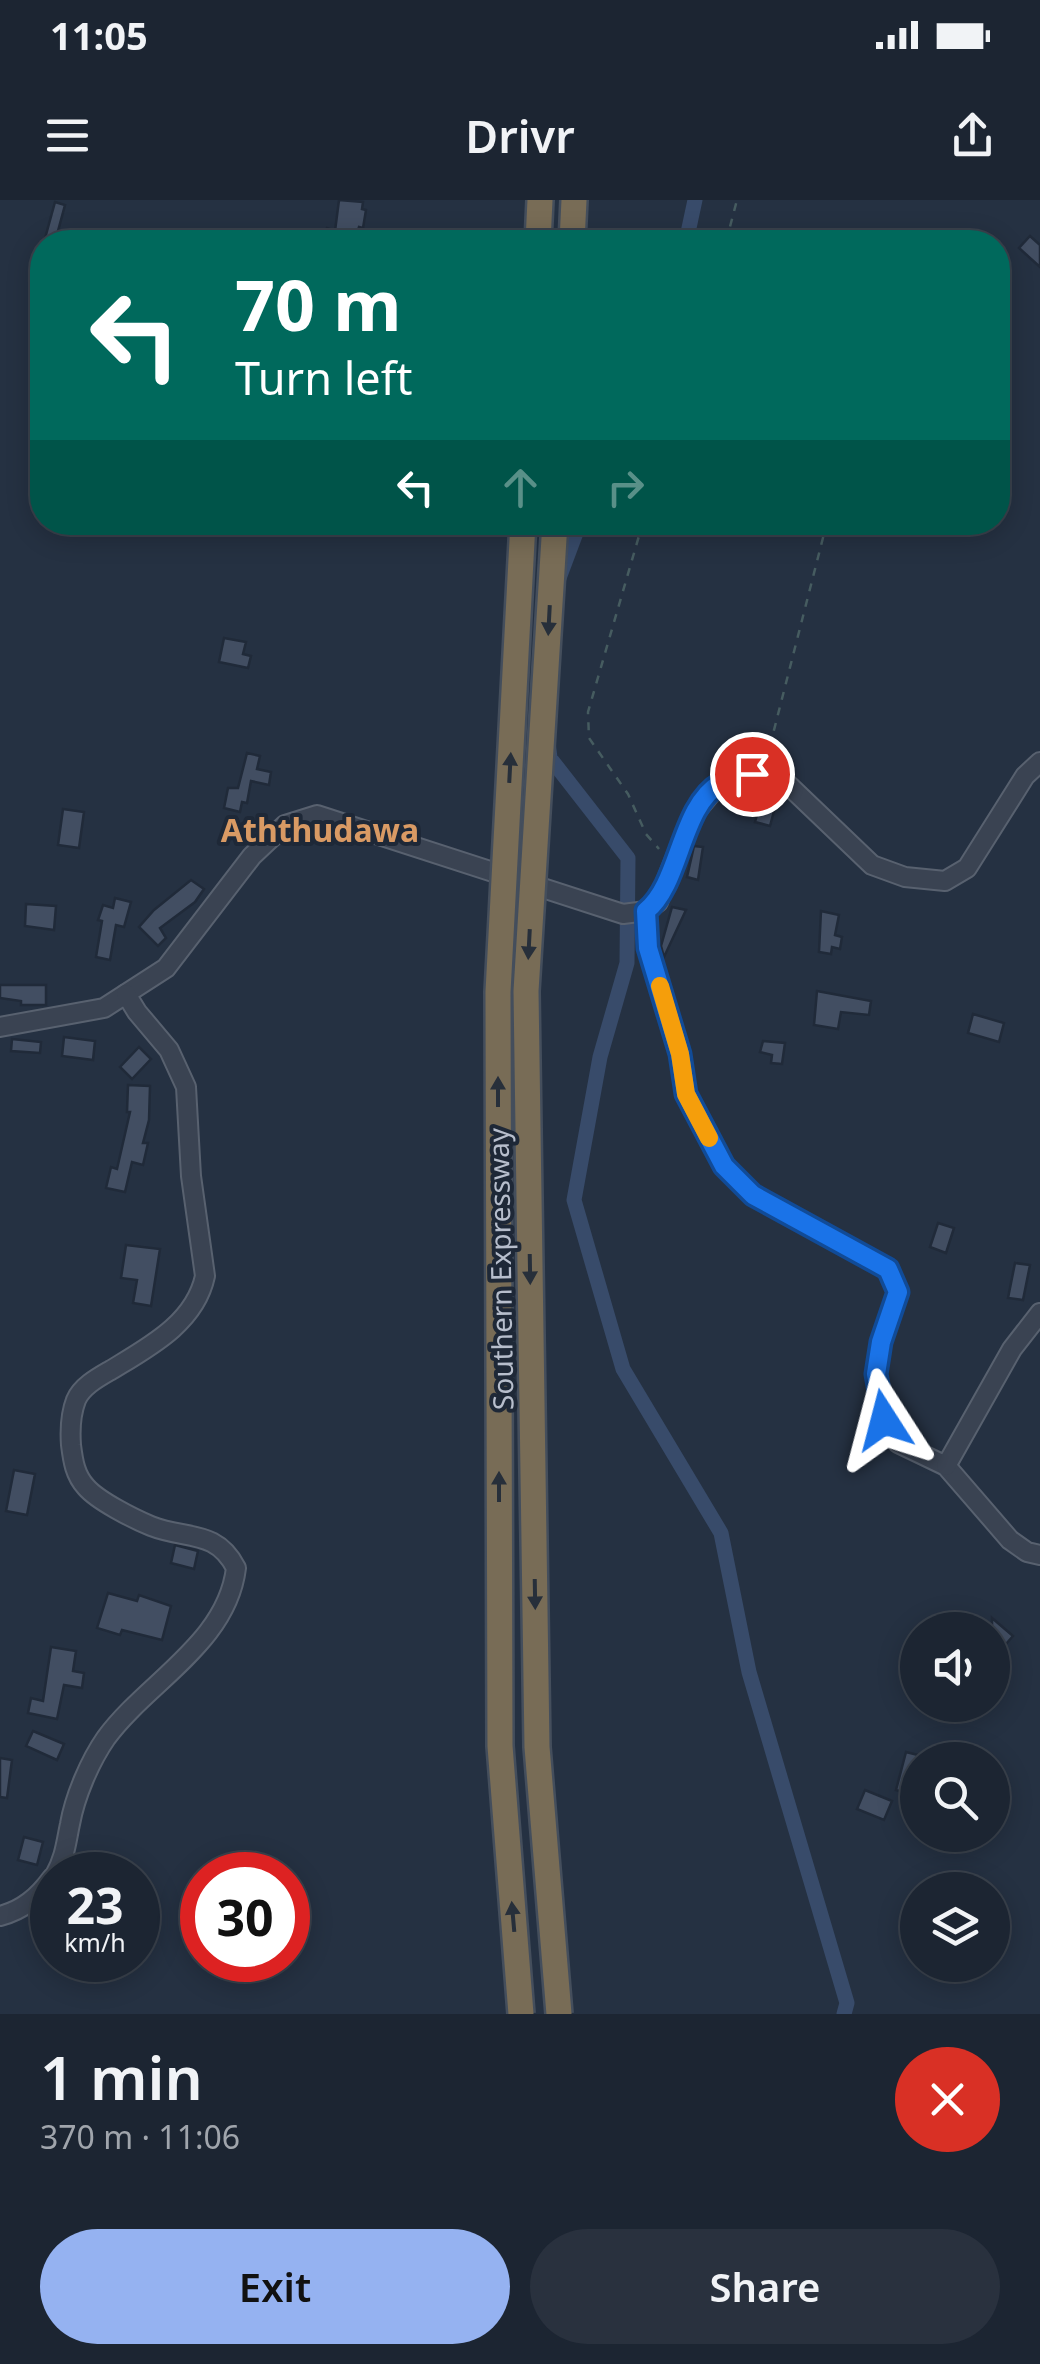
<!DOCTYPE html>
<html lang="en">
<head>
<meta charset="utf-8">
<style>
	:root { --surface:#1c2532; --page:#29313e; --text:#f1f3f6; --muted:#a0a5ac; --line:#3a424d; --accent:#95b2f1 }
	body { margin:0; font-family:"Noto Sans",sans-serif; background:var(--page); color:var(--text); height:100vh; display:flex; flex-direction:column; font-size:38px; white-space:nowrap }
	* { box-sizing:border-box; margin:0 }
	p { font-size:32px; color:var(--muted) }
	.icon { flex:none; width:55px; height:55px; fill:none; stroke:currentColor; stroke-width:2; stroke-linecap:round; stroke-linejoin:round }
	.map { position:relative; height:1814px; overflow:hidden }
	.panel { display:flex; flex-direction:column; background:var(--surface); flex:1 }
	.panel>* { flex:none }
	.guide { position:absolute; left:30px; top:30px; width:980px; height:305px; border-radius:40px; box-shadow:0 5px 25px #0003,0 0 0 2px var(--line); background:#00695c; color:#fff; overflow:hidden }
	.controls { position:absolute; left:900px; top:1412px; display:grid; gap:20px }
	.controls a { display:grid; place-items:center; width:110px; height:110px; border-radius:50%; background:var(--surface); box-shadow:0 5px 25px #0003,0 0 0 2px var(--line); font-size:50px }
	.speed { position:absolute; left:30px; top:1652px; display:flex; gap:20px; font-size:50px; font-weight:700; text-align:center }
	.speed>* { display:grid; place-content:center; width:130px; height:130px; border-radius:50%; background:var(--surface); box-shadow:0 5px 25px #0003,0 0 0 2px var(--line); line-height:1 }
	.speed small { font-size:25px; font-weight:400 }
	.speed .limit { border:15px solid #d22; background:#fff; color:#111 }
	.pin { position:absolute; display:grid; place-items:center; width:85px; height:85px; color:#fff; margin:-42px; border:5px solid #fff; border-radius:50%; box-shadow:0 2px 10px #0007 }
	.me { position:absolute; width:110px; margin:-55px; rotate:351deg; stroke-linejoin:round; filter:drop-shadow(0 0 8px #0008) }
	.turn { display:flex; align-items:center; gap:35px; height:210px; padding:0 40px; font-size:45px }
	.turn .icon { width:130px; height:130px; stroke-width:2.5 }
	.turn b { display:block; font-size:70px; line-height:85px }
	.lanes { display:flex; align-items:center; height:95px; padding:0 40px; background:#0003; justify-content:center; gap:50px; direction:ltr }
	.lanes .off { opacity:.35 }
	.round { display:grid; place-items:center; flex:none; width:105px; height:105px; border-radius:52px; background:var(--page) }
	.head { display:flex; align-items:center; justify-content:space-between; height:170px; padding:0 40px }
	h1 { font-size:60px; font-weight:600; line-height:75px }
	.cta { display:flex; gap:20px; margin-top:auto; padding:20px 40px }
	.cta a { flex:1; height:115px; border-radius:60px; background:var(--accent); color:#111; font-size:40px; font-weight:600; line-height:115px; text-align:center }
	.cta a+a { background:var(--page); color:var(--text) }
	.status { display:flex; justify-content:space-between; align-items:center; height:70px; padding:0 50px; background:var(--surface); direction:ltr }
	.status svg { height:28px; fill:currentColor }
	header { display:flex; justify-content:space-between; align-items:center; height:130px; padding:0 40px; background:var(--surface); font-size:45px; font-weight:600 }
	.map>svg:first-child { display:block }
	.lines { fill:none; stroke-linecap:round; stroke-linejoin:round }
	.canal { stroke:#384b6a; stroke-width:15 }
	.building { fill:#424e62; stroke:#202a39; stroke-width:2.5 }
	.minor-casing { stroke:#58616f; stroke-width:22 }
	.highway-casing { stroke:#444e5c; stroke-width:30 }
	.path { stroke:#465c60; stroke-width:2.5; stroke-dasharray:8 8; stroke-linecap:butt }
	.minor { stroke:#3a4352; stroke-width:18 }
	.highway { stroke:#786c56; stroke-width:25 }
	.highway-bridge-casing { stroke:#444e5c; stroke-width:30; stroke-linecap:butt }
	.highway-bridge { stroke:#786c56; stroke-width:25 }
	.oneway { fill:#272f3a }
	.route-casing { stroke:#114b97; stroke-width:25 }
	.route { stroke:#1a73e8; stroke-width:18 }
	.slow { stroke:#f59e0b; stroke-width:18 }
	.labels { text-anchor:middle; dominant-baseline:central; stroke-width:8; stroke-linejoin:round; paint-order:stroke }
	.street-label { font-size:28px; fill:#b7becc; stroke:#1e2837 }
	.quarter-label { font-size:32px; font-weight:bold; fill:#d99a64; stroke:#1e2837 }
</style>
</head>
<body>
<div class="status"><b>11:05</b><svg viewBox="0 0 49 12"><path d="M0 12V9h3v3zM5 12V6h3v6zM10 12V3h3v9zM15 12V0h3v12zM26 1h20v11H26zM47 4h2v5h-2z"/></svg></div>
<header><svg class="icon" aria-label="menu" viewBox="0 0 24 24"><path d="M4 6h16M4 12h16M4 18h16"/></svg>Drivr<svg class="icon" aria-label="share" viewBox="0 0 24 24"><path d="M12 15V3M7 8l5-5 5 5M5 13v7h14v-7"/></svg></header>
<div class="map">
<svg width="1040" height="1814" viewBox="0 0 1040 1814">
	<rect width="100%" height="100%" fill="#253142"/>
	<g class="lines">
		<g class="canal">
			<path d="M 686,42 L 695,0"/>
			<path d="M 559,378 L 580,322"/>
			<path d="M 548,542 L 550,558 L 628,658 L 627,763 L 600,857 L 574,1000 L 623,1169 L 721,1333 L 749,1472 L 847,1803 L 844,1814"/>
		</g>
	</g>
	<g class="building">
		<path d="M 339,0 L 363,2 L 362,9 L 366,10 L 363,28 L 359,27 L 356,37 L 364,42 L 322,42 L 327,28 L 335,31 Z"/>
		<path d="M 55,2 L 65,5 L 55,42 L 44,42 Z"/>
		<path d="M 1030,36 L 1040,45 L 1040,67 L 1019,48 Z"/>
		<path d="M 224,438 L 246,442 L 243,454 L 251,456 L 248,468 L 219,462 Z"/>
		<path d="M 247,553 L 260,556 L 257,569 L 271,572 L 269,585 L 251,581 L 247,603 L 242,602 L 240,612 L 224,608 L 228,588 L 238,588 Z"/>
		<path d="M 748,588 L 759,591 L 758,595 L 777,600 L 770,626 L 755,622 L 757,615 L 744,612 L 746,606 L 735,603 L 739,591 Z"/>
		<path d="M 63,609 L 84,612 L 79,648 L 58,645 Z"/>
		<path d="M 694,646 L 703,647 L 698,680 L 687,677 Z"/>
		<path d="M 191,680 L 204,689 L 195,702 L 160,728 L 166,738 L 158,746 L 139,727 L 154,710 Z"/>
		<path d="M 115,698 L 131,702 L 124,727 L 116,725 L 110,760 L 96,757 L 102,721 L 98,720 L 103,705 L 113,708 Z"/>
		<path d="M 26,704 L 56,706 L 54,730 L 25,726 Z"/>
		<path d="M 672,707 L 686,710 L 664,757 L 661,746 Z"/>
		<path d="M 821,711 L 839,715 L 835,735 L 842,737 L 840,749 L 832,747 L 831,754 L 819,752 Z"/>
		<path d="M 0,785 L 46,785 L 46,805 L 21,805 L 21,801 L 0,798 Z"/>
		<path d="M 817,791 L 871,801 L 869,815 L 841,812 L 838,829 L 814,825 Z"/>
		<path d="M 973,814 L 1004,823 L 999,842 L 968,833 Z"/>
		<path d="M 64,837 L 95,841 L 93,860 L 62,856 Z"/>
		<path d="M 12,839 L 41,842 L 40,853 L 11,851 Z"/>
		<path d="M 763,841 L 785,843 L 782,864 L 771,863 L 772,855 L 760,852 Z"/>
		<path d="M 139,847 L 151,859 L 132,879 L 120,867 Z"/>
		<path d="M 128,885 L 150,886 L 149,920 L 143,943 L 148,943 L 143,965 L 132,962 L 125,992 L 106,988 L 111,967 L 117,969 L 130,912 L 127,912 Z"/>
		<path d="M 938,1023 L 954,1028 L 946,1053 L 930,1047 Z"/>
		<path d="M 126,1045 L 160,1049 L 151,1106 L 133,1103 L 137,1080 L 121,1078 Z"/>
		<path d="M 1015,1063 L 1030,1065 L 1023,1100 L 1008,1098 Z"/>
		<path d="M 14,1270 L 35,1274 L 27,1315 L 6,1311 Z"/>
		<path d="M 175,1345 L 198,1351 L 194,1369 L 171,1363 Z"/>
		<path d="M 108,1393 L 137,1401 L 139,1395 L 171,1406 L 162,1440 L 122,1430 L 120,1435 L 97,1428 Z"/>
		<path d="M 992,1418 L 1013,1436 L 992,1460 Z"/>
		<path d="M 51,1447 L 76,1451 L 73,1471 L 84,1473 L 82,1488 L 64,1485 L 57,1519 L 28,1513 L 31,1498 L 43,1501 Z"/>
		<path d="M 33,1531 L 64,1544 L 57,1560 L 26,1546 Z"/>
		<path d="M 906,1552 L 918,1555 L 918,1596 L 896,1590 Z"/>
		<path d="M 0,1558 L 12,1560 L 7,1598 L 0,1597 Z"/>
		<path d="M 865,1590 L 892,1601 L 884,1620 L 857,1609 Z"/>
		<path d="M 24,1637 L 43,1642 L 37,1665 L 18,1660 Z"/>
	</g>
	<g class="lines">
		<defs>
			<g id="minor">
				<path d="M 646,711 L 648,748 L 680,854 L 686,894 L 724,966 L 753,995 L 889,1069 L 898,1092 L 881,1142 L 876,1175 L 884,1220 L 898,1243 L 946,1266 L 1010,1340 L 1027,1352 L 1040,1355"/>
				<path d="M 0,827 L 104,808 L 166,768 L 252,656 L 285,625 L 317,615 L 623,714 L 646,711 L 658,702 L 692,616 L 719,584 L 751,574 L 781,578 L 872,665 L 905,677 L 945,681 L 967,668 L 1025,576 L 1040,562"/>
				<path d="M 946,1266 L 1012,1149 L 1040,1113"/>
				<path d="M 55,1675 C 65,1657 66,1643 70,1624 C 75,1596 90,1561 106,1538 C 147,1482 227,1443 236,1368 C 216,1329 186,1340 151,1326 C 134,1319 98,1301 86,1287 C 75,1275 73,1261 71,1245 C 70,1231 71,1213 76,1200 C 82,1186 99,1177 111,1170 C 149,1147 195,1123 205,1076 L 191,976 L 186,887 L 169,850 L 137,812 L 126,794"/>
				<path d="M 0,1716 C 23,1710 38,1697 52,1678"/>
			</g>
			<g id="highway">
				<path d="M 538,42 L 540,0"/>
				<path d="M 572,42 L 574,0"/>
			</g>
		</defs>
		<use href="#minor" class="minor-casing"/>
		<use href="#highway" class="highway-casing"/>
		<g class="path">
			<path d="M 726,42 L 737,0"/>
			<path d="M 643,322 L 588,512 L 589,538 L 628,594 L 646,634 L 659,649"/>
			<path d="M 759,559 L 773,534 L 827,322"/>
		</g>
		<use href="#minor" class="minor"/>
		<use href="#highway" class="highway"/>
		<defs>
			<g id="highway-bridge">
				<path d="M 555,322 L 526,791 L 537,1547 L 559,1814"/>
				<path d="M 521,1814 L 500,1546 L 498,792 L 523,322"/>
			</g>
		</defs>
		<use href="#highway-bridge" class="highway-bridge-casing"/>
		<use href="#highway-bridge" class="highway-bridge"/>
	</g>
	<defs><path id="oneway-solid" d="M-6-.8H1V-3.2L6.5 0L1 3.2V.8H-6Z" transform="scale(2.5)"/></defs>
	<g class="oneway">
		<use href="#oneway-solid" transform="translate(549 420) rotate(93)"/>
		<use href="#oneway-solid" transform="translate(510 568) rotate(-87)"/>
		<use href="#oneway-solid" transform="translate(529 744) rotate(93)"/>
		<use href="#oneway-solid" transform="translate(498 892) rotate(-90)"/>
		<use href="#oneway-solid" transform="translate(530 1069) rotate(89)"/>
		<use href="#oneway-solid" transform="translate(499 1287) rotate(-90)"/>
		<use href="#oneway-solid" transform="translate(535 1394) rotate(89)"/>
		<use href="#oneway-solid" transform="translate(513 1717) rotate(-95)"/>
	</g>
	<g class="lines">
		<defs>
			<path id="route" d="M 752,574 C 742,577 730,579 721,583 C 680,606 681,683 646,711 L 648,748 L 680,854 L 686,894 L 724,966 L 753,995 L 888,1069 L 898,1092 L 881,1142 L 876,1174 L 884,1220"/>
		</defs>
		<use href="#route" class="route-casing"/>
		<use href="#route" class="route"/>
		<path class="slow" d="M 660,786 L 680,854 L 686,894 L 709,938"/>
	</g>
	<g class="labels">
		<g class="street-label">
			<text transform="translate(500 1069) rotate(-91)">Southern Expressway</text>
		</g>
		<g class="quarter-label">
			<text x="320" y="629">Aththudawa</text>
		</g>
	</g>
</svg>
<div class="controls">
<a><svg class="icon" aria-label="sound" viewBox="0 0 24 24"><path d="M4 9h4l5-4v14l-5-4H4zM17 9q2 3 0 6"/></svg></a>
<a><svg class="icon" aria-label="search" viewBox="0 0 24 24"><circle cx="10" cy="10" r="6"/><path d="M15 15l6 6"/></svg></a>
<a><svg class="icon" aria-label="layers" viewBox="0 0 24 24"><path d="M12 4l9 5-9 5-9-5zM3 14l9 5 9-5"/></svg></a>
</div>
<div class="speed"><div>23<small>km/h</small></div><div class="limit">30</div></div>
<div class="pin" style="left:752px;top:574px;background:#d93025"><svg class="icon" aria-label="arrive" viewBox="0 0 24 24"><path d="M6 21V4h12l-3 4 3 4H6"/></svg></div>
<svg class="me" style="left:884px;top:1220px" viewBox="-20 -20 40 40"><path d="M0-17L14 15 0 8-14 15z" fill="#1a73e8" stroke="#fff" stroke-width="4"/></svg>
<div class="guide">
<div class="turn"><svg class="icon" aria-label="left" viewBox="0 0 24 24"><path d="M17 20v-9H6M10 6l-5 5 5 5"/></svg><div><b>70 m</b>Turn left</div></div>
<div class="lanes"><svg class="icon" aria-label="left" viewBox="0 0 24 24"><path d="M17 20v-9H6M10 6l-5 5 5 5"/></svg><svg class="icon off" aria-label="ahead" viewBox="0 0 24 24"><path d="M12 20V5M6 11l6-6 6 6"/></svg><svg class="icon off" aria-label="right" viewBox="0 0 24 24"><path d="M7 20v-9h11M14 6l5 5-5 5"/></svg></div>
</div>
</div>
<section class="panel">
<div class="head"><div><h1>1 min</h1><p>370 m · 11:06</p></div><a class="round" style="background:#d93025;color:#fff"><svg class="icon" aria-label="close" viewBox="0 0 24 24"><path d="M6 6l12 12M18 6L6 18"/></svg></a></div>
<div class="cta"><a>Exit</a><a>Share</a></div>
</section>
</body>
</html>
